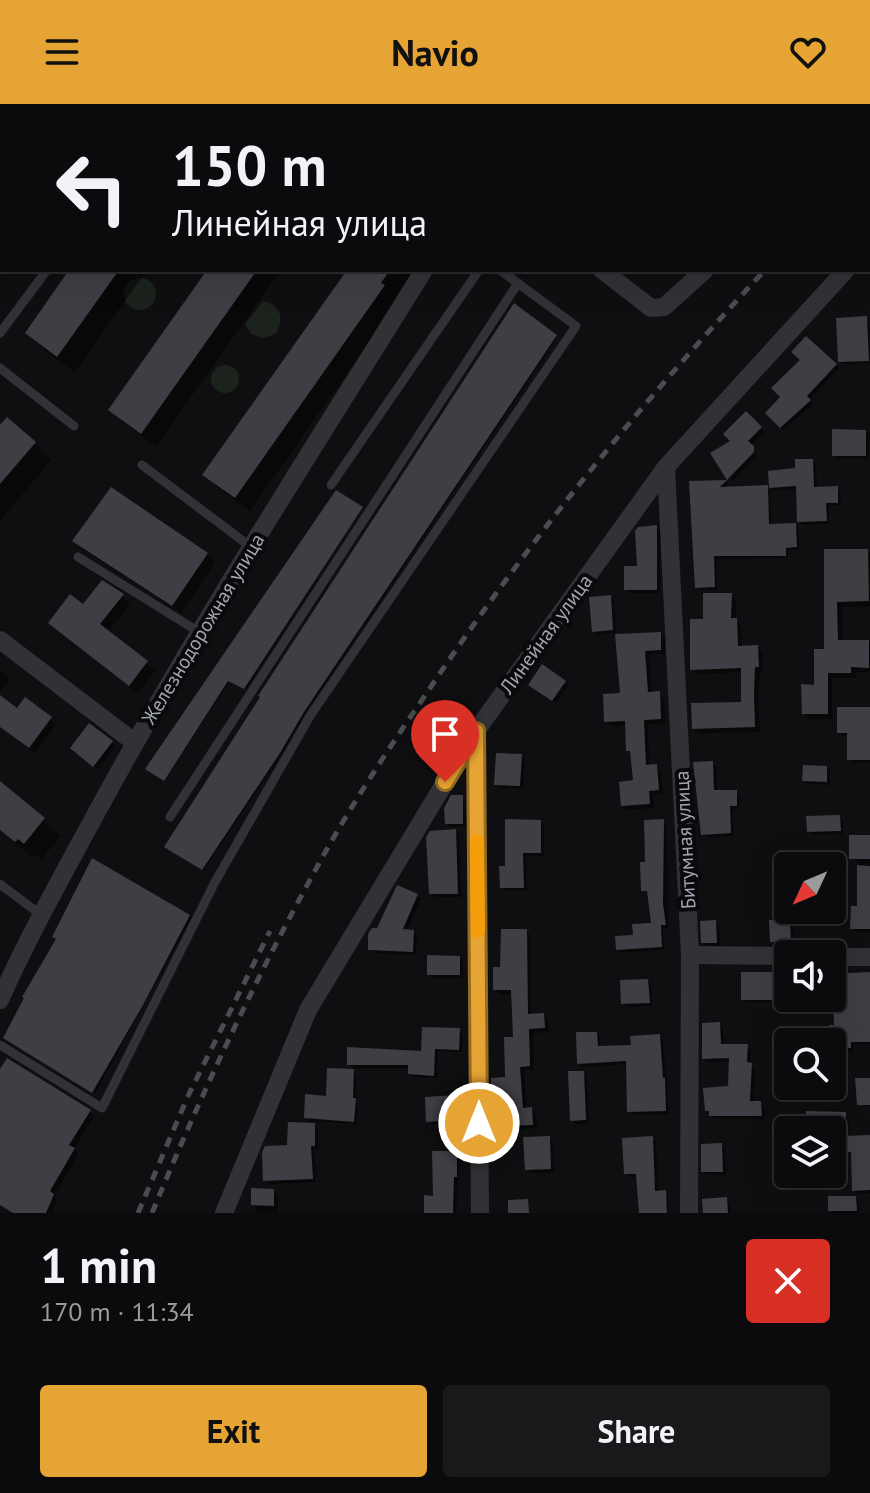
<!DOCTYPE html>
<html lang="en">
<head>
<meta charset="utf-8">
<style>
	:root { --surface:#0b0b0d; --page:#19191b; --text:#f1f3f6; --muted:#9a9b9d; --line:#2b2b2e; --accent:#e5a433 }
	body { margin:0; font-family:"PT Sans",sans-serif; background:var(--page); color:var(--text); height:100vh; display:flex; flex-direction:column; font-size:30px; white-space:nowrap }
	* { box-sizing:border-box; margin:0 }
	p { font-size:26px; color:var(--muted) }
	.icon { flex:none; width:44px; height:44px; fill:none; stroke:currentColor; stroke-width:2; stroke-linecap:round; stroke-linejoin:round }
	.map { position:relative; height:1109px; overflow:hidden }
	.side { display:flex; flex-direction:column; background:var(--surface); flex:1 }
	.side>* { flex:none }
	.guide { position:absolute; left:0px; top:0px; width:870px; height:168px; box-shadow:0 8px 32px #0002,0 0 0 2px var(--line); background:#0b0b0d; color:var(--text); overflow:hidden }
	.needle { width:52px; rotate:226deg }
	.buttons { position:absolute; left:774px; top:748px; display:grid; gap:16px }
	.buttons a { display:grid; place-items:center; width:72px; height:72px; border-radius:8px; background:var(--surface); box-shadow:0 8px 32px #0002,0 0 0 2px var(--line); font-size:40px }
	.pin { position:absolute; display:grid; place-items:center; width:68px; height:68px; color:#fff; margin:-82px -34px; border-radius:50% 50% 50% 0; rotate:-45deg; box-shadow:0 0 8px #0007 }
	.pin .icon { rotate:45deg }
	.me { position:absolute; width:88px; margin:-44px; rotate:0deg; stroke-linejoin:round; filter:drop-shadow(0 0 6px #0008) }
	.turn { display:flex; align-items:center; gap:28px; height:168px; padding:0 40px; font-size:36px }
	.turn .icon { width:104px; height:104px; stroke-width:2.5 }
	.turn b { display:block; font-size:56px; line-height:68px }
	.round { display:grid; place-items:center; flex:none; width:84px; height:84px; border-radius:8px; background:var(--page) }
	.overview { display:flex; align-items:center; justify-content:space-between; height:136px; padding:0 40px }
	h1 { font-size:48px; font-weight:700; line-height:60px }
	.cta { display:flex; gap:16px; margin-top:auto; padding:16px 40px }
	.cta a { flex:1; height:92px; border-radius:8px; background:var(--accent); color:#111; font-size:32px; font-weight:700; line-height:92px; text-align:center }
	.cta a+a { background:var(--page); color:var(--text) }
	header { display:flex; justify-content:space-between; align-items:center; height:104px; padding:0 40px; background:var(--accent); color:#111; font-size:36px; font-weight:700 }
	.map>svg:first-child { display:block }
	.green { fill:#1c231d }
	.shadow { fill:#0007 }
	.building { fill:#3e3f44 }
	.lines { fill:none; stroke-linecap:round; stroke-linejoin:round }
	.service { stroke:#313235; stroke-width:9 }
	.minor { stroke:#313235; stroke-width:18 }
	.rail { stroke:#4a4c50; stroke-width:5; stroke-dasharray:10 8; stroke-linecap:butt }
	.route-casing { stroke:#956b21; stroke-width:20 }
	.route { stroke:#e5a433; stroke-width:14 }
	.slow { stroke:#f59e0b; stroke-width:14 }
	.labels { text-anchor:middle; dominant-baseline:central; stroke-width:8; stroke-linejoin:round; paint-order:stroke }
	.street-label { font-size:20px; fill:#a1a6b1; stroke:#0a0a0c }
</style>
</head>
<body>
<header><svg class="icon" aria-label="menu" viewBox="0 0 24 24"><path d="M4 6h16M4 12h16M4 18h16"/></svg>Navio<svg class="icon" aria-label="heart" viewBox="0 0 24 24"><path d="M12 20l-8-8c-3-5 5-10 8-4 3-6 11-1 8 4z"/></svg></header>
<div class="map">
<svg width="870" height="1109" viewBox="0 0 870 1109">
	<rect width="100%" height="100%" fill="#0f0f11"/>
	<g class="green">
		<circle cx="140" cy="190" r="16"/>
		<path d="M 263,197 C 280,200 286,216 275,230 L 263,234 L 251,230 L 245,220 Z"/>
		<circle cx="225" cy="275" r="14"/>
	</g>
	<g class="shadow">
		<rect x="228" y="0" width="99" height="2"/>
		<path d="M 382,0 L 427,0 L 428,2 L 384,2 Z"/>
		<path d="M 644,0 L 677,0 L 643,2 Z"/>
		<path d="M 770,0 L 827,0 L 768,2 Z"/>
		<path d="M 0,70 L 2,72 L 0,89 Z"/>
		<path d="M 72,166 L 147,166 L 75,268 L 44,246 L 27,229 Z"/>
		<path d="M 210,166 L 281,166 L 156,342 L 125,320 L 111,306 Z"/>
		<path d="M 349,166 L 413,166 L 395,194 L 398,197 L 250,407 L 219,385 L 205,370 Z"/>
		<path d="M 514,202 L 557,234 L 305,609 L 281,651 L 204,766 L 167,742 Z"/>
		<path d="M 866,214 L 869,217 L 870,259 L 844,260 L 840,257 Z"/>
		<path d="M 806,234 L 839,264 L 809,297 L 813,300 L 784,326 L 768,309 L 783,293 L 802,256 Z"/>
		<path d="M 746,310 L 764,328 L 751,342 L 757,352 L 732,378 L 728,374 L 733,337 Z"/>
		<path d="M 0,324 L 34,339 L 51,356 L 0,417 Z"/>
		<path d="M 865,328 L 869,331 L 869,355 L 837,355 L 834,351 Z"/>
		<path d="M 813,357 L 816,360 L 817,385 L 837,385 L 840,388 L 841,401 L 829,401 L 829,420 L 802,421 L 799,418 L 798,385 L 774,386 L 771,383 Z"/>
		<path d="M 692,378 L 726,378 L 728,380 L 724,384 L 767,383 L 770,386 L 771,422 L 795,421 L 798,424 L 799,445 L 788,446 L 788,454 L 716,455 L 717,486 L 700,486 L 697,483 Z"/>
		<path d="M 362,405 L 246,585 L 230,577 L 165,676 L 148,665 Z"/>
		<path d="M 656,423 L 660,427 L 660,489 L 630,489 L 626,485 L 639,464 Z"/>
		<path d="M 75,437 L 206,450 L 215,458 L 181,509 L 83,445 Z"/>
		<path d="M 826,447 L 867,447 L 870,450 L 870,502 L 842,503 L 843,538 L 870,539 L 870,568 L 856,568 L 856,574 L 832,574 L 832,615 L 809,615 L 804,609 L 816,583 L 826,547 Z"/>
		<path d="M 731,491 L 736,496 L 736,516 L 741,521 L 742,543 L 757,543 L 763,548 L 763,568 L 760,568 L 758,596 L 760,628 L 699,629 L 694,624 L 743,600 L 743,568 L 697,570 L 692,565 L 705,517 Z"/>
		<path d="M 122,492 L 130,500 L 108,528 L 155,567 L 138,589 L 59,527 L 83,503 Z"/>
		<path d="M 610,493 L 614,497 L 616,529 L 597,530 L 594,527 Z"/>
		<path d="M 660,530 L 665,534 L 665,550 L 649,550 L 652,589 L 659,589 L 664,594 L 665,619 L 648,620 L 649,663 L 656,662 L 661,667 L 663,690 L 653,691 L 654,704 L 627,706 L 623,701 L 635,678 L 633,651 L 628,646 L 627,621 L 611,622 L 606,617 L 622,591 L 617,531 Z"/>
		<path d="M 0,566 L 10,575 L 0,587 Z"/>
		<path d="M 564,578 L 568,582 L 556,599 L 534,585 Z"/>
		<path d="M 0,604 L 50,615 L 56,621 L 35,649 L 0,623 Z"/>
		<path d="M 870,605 L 870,659 L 853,659 L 849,655 L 849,632 L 843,632 L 839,628 Z"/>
		<path d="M 89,622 L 115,642 L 98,665 L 76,647 Z"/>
		<path d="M 521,652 L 525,656 L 523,685 L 500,684 L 496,680 Z"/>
		<path d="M 712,659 L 716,663 L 717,688 L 736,688 L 740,692 L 740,705 L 732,705 L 734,732 L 707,734 L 703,730 Z"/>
		<path d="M 826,664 L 830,667 L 830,681 L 808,680 L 804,676 Z"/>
		<path d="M 0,680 L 60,732 L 42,755 L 35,750 L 33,753 L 0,727 Z"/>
		<path d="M 462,693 L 465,697 L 466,723 L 450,723 L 447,720 Z"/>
		<path d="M 840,714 L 843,717 L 844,730 L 813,730 L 809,727 Z"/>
		<path d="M 663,717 L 667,721 L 668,824 L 663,824 L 664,846 L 621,849 L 618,845 L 653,820 L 650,789 L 643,786 L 647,760 Z"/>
		<path d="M 541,718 L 544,722 L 544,752 L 526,752 L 527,787 L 506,787 L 502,784 L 507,764 Z"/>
		<path d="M 455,728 L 459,731 L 461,793 L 434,793 L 431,789 Z"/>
		<path d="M 870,733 L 870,828 L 856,828 L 852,824 L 859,804 L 859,758 L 851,754 Z"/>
		<path d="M 417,792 L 421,795 L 407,827 L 413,828 L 417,831 L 416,851 L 373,849 L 370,846 L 378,826 Z"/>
		<path d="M 189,812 L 191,814 L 95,990 L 8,936 L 58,835 Z"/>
		<path d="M 790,817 L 793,820 L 794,840 L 776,841 L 772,837 Z"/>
		<path d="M 715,818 L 719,822 L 720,842 L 707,842 L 703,838 Z"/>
		<path d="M 526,827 L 531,832 L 531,912 L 544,911 L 548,916 L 549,928 L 533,929 L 534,966 L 524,966 L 526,1006 L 531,1005 L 536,1010 L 537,1024 L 508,1026 L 497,1008 L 515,935 L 513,890 L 500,890 L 495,885 L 502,865 Z"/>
		<path d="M 460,854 L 463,857 L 463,874 L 432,874 L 429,870 Z"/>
		<path d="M 743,870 L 788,870 L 788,894 L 796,894 L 796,898 L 746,898 L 743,895 Z"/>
		<path d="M 870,870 L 870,941 L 854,941 L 854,947 L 835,946 L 831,938 L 836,923 Z"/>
		<path d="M 648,877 L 651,880 L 652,902 L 627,903 L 623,899 Z"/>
		<path d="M 719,920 L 723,924 L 724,942 L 747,942 L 751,946 L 750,961 L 755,964 L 753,999 L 760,999 L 764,1003 L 764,1015 L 715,1015 L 707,1006 L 730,984 L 731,957 L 707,958 L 704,955 Z"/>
		<path d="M 459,926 L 463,930 L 462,948 L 438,947 L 437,974 L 413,973 L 410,970 L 410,964 L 353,964 L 349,960 L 423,949 Z"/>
		<path d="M 596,930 L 600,933 L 600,944 L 633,943 L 659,932 L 663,936 L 669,1010 L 632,1010 L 629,1007 L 628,960 L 583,963 L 579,959 Z"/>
		<path d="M 353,967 L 356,970 L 357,1020 L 309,1017 L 306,1013 Z"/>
		<path d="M 0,969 L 89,1007 L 94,1012 L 73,1046 L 78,1050 L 54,1093 L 57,1096 L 52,1109 L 14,1109 L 0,1101 Z"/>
		<path d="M 584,969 L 587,973 L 589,1019 L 576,1020 L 572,1016 Z"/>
		<path d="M 457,993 L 460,997 L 461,1019 L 432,1020 L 428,1017 Z"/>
		<path d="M 845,1010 L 849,1014 L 848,1034 L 870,1033 L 870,1089 L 858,1090 L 854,1086 L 853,1051 L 846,1047 L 846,1032 L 832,1032 L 832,1026 L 807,1026 Z"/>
		<path d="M 314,1021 L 318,1025 L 318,1045 L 314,1045 L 316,1078 L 269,1080 L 265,1076 L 289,1043 Z"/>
		<path d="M 549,1034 L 553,1037 L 554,1068 L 531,1069 L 527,1065 Z"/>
		<path d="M 652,1034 L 656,1038 L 658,1088 L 665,1088 L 668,1092 L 669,1109 L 641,1109 L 638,1073 L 630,1073 L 626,1070 Z"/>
		<path d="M 721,1041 L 725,1045 L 726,1071 L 707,1071 L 703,1067 Z"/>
		<path d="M 456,1049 L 460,1052 L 456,1109 L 426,1109 Z"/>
		<path d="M 273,1087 L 278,1092 L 278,1109 L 256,1109 L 256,1104 L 253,1100 Z"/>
		<path d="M 856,1094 L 859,1098 L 859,1109 L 832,1109 L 830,1106 Z"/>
		<path d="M 726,1095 L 730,1099 L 731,1109 L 705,1109 Z"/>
	</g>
	<g class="building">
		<path d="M 69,166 L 119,166 L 57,253 L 25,229 Z"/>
		<path d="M 207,166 L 257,166 L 141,330 L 108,306 Z"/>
		<path d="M 347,166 L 390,166 L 381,179 L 385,181 L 235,394 L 202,371 Z"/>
		<path d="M 514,199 L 557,231 L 304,608 L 280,649 L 202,766 L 164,743 L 260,593 L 258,592 Z"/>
		<path d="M 867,212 L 869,257 L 838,258 L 836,214 Z"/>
		<path d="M 806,232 L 837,260 L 807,292 L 811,296 L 780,324 L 765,309 L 780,293 L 771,284 L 800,256 L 791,248 Z"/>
		<path d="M 746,307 L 762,323 L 748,337 L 754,342 L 754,348 L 727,376 L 710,349 L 730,337 L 723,330 Z"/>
		<path d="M 7,313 L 36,338 L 0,380 L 0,321 Z"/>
		<path d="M 832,325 L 866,326 L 866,352 L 832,352 Z"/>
		<path d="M 795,355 L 813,355 L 814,383 L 838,382 L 838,399 L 826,399 L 827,417 L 797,418 L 796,382 L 769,384 L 768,367 L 795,364 Z"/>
		<path d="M 727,376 L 720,383 L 768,381 L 769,420 L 796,419 L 797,443 L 786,444 L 786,452 L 714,452 L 715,483 L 695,484 L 689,377 Z"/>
		<path d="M 111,383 L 208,449 L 172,502 L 72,437 Z"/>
		<path d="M 336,386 L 363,403 L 244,585 L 228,577 L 164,677 L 145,665 Z"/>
		<path d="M 657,421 L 657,486 L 624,486 L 624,462 L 637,462 L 635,427 L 638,423 Z"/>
		<path d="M 824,445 L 868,445 L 869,497 L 837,498 L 838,536 L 869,536 L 869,564 L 851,563 L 851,569 L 828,569 L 828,610 L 802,610 L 801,580 L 814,581 L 814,545 L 824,545 Z"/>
		<path d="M 102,476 L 124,490 L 100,520 L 148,557 L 129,582 L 48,519 L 70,490 L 83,500 Z"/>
		<path d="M 703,489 L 732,489 L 731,514 L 737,514 L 738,542 L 758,541 L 759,563 L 755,563 L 754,589 L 755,623 L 692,625 L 691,599 L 741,598 L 741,564 L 690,566 L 690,515 L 703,515 Z"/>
		<path d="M 611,491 L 613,526 L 592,528 L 589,493 Z"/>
		<path d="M 661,528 L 661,546 L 645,547 L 648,588 L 660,587 L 661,615 L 644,616 L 646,661 L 657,660 L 659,686 L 649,687 L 650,700 L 621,702 L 619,678 L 633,676 L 630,647 L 626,647 L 625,617 L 604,618 L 603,590 L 620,589 L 615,530 Z"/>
		<path d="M 542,560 L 566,577 L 552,597 L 528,581 Z"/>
		<path d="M 0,591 L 17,604 L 25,593 L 52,613 L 29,644 L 0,623 Z"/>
		<path d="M 837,603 L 870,603 L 870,656 L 847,656 L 847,629 L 837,629 Z"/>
		<path d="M 89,619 L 113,637 L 93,663 L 70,644 Z"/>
		<path d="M 496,649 L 522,650 L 520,682 L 494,681 Z"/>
		<path d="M 713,657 L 714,686 L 737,686 L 737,702 L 730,702 L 731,729 L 701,731 L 693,658 Z"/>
		<path d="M 803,661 L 827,662 L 827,678 L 802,677 Z"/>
		<path d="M 0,677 L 45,714 L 24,740 L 18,735 L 15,738 L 0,726 Z"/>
		<path d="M 451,691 L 463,691 L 463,720 L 445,720 L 444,704 Z"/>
		<path d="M 840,711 L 841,727 L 807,728 L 806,712 Z"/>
		<path d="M 505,715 L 541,716 L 541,749 L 523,749 L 524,784 L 500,784 L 499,762 L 505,762 Z"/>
		<path d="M 664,715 L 663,800 L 666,821 L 661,821 L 662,843 L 616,846 L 615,832 L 633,831 L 632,820 L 651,819 L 647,787 L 641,787 L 640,758 L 645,758 L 644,716 Z"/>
		<path d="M 456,725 L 458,790 L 429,790 L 426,733 L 430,727 Z"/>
		<rect x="849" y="731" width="21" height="24"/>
		<path d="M 92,754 L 190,811 L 143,901 L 92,989 L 3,934 L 24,894 L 22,893 L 56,835 L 52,833 Z"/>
		<path d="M 857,761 L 870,762 L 870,825 L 850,825 L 851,802 L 857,802 Z"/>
		<path d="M 397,781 L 418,790 L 403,825 L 414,826 L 413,848 L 368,846 L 368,830 L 372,824 L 377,824 Z"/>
		<path d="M 790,815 L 791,837 L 770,838 L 769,816 Z"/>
		<path d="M 716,816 L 717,839 L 701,839 L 700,817 Z"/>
		<path d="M 501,825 L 527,825 L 528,910 L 544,909 L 545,924 L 529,925 L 530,962 L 520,963 L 523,1004 L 532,1003 L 533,1021 L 501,1022 L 500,1009 L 495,1009 L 491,992 L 491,974 L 505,973 L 504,933 L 513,933 L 511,886 L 493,886 L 493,863 L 500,863 Z"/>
		<path d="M 427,851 L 460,852 L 460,871 L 427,871 Z"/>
		<path d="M 741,868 L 776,868 L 776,882 L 788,882 L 788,896 L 741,896 Z"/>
		<path d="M 870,868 L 870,938 L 851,938 L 851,944 L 832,944 L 832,938 L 829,938 L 829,921 L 834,921 L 832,870 Z"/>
		<path d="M 648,875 L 650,899 L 621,900 L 620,876 Z"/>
		<path d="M 720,918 L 721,940 L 748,940 L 747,958 L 752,959 L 750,997 L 761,997 L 762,1012 L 709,1012 L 709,1007 L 705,1007 L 703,984 L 728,982 L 729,954 L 702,955 L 702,919 Z"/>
		<path d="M 422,923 L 460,924 L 459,946 L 435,945 L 434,972 L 408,970 L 408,961 L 347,961 L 347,943 L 421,947 Z"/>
		<path d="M 576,928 L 597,928 L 598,942 L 631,941 L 630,932 L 660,930 L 663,974 L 665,974 L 666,1007 L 627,1008 L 626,957 L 577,960 Z"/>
		<path d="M 7,954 L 91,1006 L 69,1041 L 75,1044 L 50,1087 L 54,1090 L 46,1109 L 13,1109 L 0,1101 L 0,965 Z"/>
		<path d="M 327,964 L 354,965 L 353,994 L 356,994 L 354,1018 L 304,1014 L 305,990 L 326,992 Z"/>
		<path d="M 568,967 L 584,967 L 586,1016 L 570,1017 Z"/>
		<path d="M 855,974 L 870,974 L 870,1001 L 857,1001 Z"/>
		<path d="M 457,991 L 459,1016 L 426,1018 L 425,993 Z"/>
		<path d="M 806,1007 L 846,1008 L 845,1029 L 832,1029 L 832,1026 L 805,1026 Z"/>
		<path d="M 288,1018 L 315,1019 L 315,1042 L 311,1042 L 313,1075 L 263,1077 L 262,1048 L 265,1042 L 287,1041 Z"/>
		<path d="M 870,1031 L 870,1086 L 852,1087 L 851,1048 L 844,1048 L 844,1032 Z"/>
		<path d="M 550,1032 L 551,1065 L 525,1066 L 523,1033 Z"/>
		<path d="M 653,1032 L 655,1087 L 666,1086 L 667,1109 L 639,1109 L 636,1070 L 624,1070 L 622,1034 Z"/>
		<path d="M 722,1039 L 723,1068 L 701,1068 L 701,1040 Z"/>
		<path d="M 432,1047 L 457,1047 L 457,1073 L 454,1073 L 453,1109 L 424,1109 L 424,1091 L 433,1092 Z"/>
		<path d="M 251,1084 L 274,1085 L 274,1102 L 251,1101 Z"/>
		<path d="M 828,1092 L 856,1092 L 857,1107 L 828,1107 Z"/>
		<path d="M 727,1093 L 728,1109 L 703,1109 L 702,1095 Z"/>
		<path d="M 528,1095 L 529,1109 L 508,1109 L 508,1096 Z"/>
	</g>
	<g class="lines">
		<g class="service">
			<path d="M 37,0 L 38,2"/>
			<path d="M 509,0 L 509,2"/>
			<path d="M 819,0 L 821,2"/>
			<path d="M 103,2 L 105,0"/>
			<path d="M 601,2 L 604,0"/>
			<path d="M 0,49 L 2,50"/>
			<path d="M 0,112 L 2,110"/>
			<path d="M 0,229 L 47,166"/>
			<path d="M 0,264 L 74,322"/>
			<path d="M 142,361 L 251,443"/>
			<path d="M 331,381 L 479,166"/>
			<path d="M 78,453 L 199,528"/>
			<path d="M 170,713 L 518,179"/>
			<path d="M 0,780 L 41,811"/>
			<path d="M 0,941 L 102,1004 L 215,778 L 310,612 L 576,222 L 500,166"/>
		</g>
		<g class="minor">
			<path d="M 343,0 L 344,2"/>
			<path d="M 434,0 L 434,2"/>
			<path d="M 868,18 L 870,17"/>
			<path d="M 868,142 L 870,140"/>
			<path d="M 602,166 L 651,204 L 664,203 L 705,166"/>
			<path d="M 666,363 L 690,851 L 689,1109"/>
			<path d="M 0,536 L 134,638"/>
			<path d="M 476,630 L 480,1109"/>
			<path d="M 690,851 L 788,852"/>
			<path d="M 832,853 L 870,853"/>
			<path d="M 0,896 C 27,835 60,776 92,717 C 194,528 311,348 424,166"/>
			<path d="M 224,1109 L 308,906 L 476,627 L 666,363 L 846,166"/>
		</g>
		<g class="rail">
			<path d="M 868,50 L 870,48"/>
			<path d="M 868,65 L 870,63"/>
			<path d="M 138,1109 L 188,992 L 270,827"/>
			<path d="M 152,1109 C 202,988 258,869 322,754 C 352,700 387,647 422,596 C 524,442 639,301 765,166"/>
		</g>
	</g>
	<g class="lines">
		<defs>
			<path id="route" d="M 445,678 L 476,627 L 479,1019"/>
		</defs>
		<use href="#route" class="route-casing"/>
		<use href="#route" class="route"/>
		<path class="slow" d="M 477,737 L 478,827"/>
	</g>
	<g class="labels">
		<g class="street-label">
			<text transform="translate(203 525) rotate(-59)">Железнодорожная улица</text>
			<text transform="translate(546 530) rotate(-54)">Линейная улица</text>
			<text transform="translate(685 736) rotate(-93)">Битумная улица</text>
		</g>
	</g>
</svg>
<div class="buttons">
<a><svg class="needle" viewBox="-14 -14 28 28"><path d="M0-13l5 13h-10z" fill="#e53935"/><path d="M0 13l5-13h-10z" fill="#9a9b9d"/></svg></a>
<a><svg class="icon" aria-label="sound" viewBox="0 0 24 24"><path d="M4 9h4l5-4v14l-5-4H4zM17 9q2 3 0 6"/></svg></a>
<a><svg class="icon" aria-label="search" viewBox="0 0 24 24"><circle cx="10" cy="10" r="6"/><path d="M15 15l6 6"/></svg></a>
<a><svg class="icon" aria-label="layers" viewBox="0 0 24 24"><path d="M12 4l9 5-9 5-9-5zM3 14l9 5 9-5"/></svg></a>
</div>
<div class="pin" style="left:445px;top:678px;background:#d93025"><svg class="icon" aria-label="arrive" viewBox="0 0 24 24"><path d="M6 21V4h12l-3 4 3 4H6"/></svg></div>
<svg class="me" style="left:479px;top:1019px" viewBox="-20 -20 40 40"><circle r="17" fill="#e5a433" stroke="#fff" stroke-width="3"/><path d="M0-11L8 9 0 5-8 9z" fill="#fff"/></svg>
<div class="guide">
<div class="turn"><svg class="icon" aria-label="left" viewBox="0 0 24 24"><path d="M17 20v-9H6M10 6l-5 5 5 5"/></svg><div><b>150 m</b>Линейная улица</div></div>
</div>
</div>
<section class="side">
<div class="overview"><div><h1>1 min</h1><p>170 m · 11:34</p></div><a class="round" style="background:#d93025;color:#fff"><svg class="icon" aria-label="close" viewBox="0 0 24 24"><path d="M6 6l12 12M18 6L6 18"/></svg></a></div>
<div class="cta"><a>Exit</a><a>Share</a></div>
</section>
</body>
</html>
